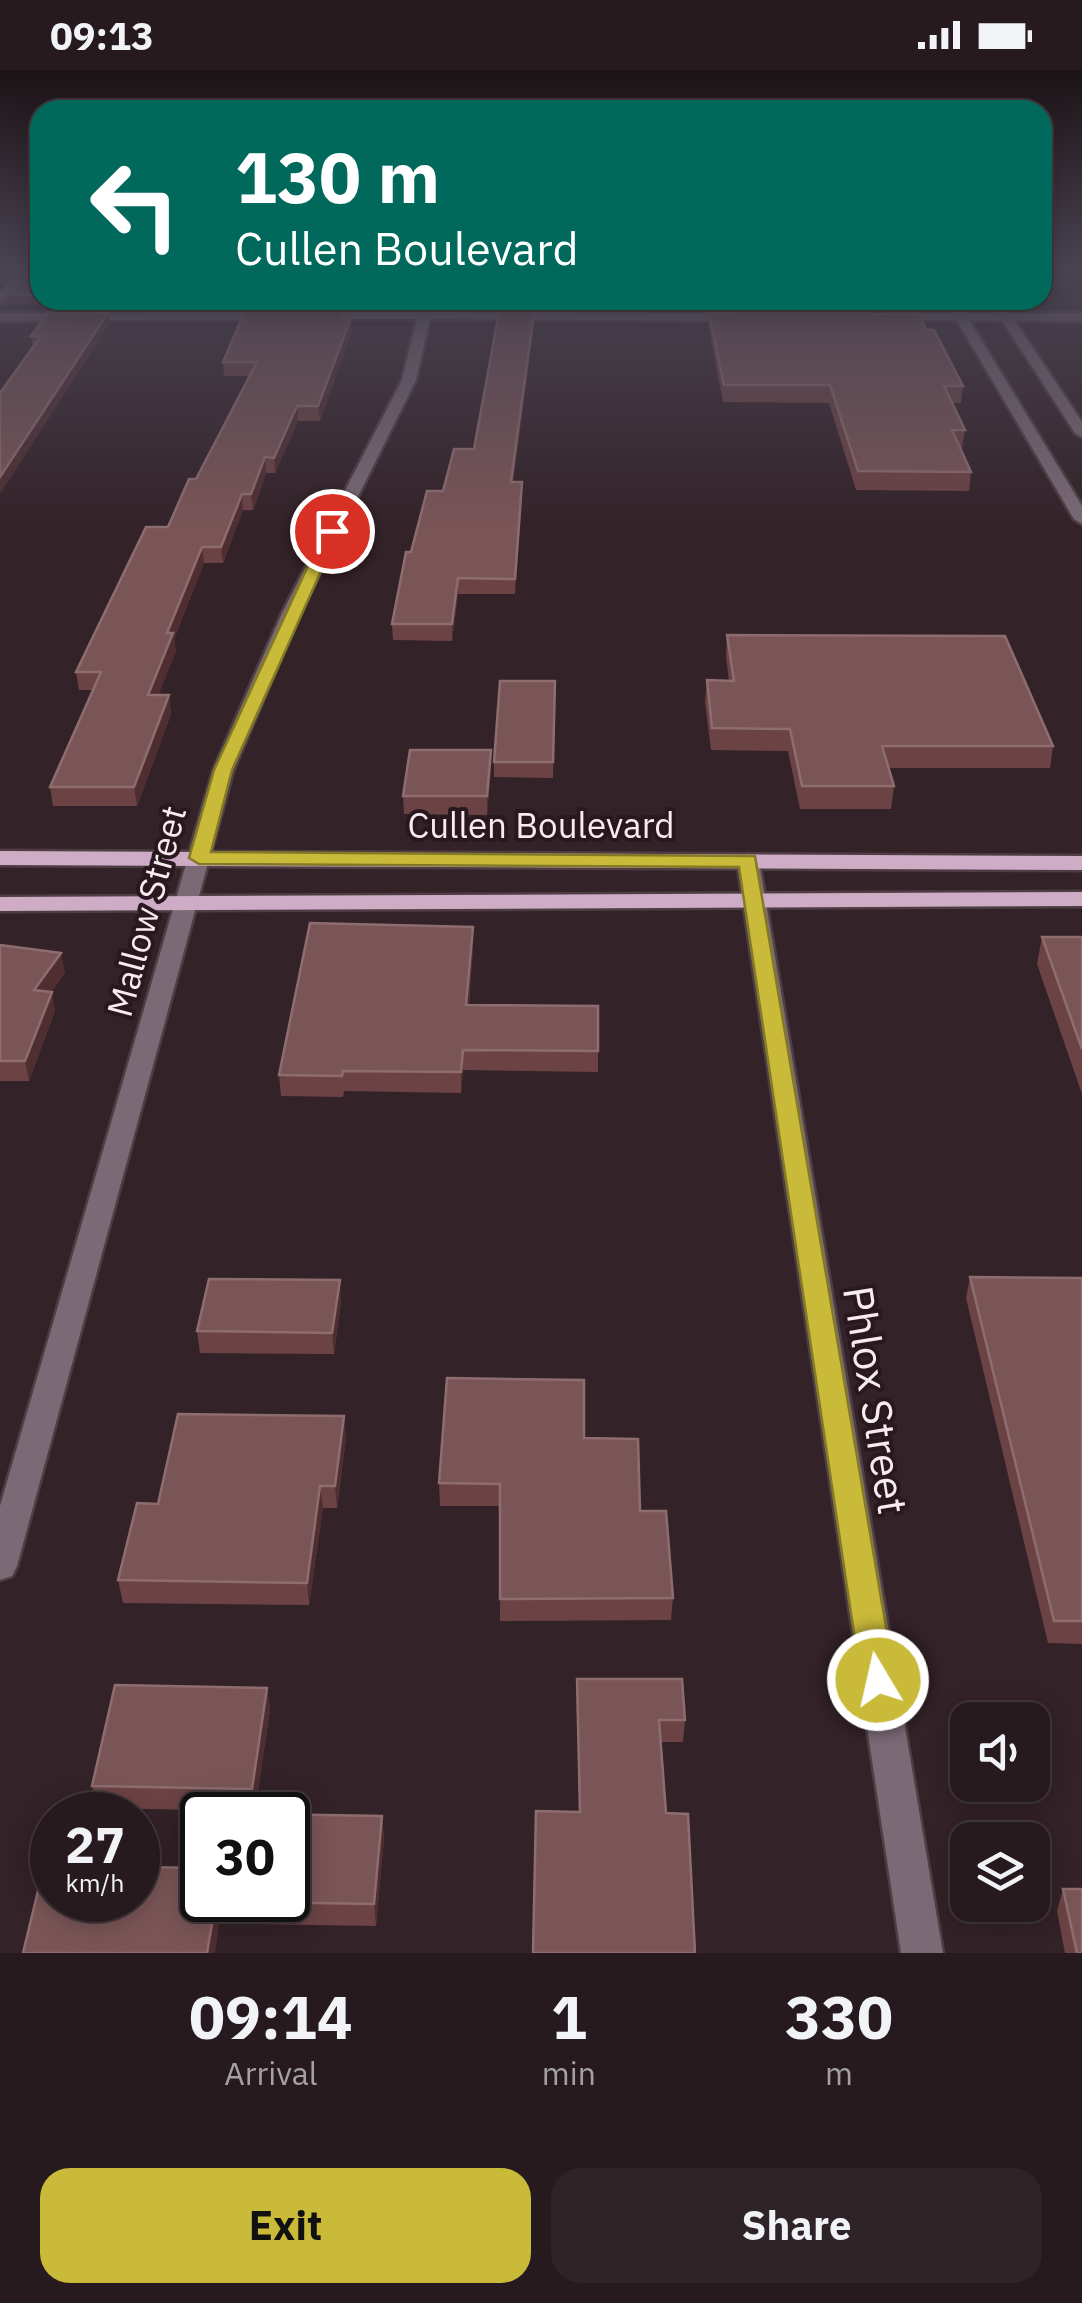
<!DOCTYPE html>
<html lang="en">
<head>
<meta charset="utf-8">
<style>
	:root { --surface:#261a1e; --page:#2e2327; --text:#f1f3f6; --muted:#a4a1a4; --line:#42383c; --accent:#c9ba3a }
	body { margin:0; font-family:"IBM Plex Sans",sans-serif; background:var(--page); color:var(--text); height:100vh; display:flex; flex-direction:column; font-size:38px; white-space:nowrap }
	* { box-sizing:border-box; margin:0 }
	p { font-size:32px; color:var(--muted) }
	.icon { flex:none; width:55px; height:55px; fill:none; stroke:currentColor; stroke-width:2; stroke-linecap:round; stroke-linejoin:round }
	.map { position:relative; height:1883px; overflow:hidden }
	.drawer { display:flex; flex-direction:column; background:var(--surface); flex:1 }
	.drawer>* { flex:none }
	.hud { position:absolute; left:30px; top:30px; width:1022px; height:210px; border-radius:30px; box-shadow:0 5px 25px #0003,0 0 0 2px var(--line); background:#00695c; color:#fff; overflow:hidden }
	.buttons { position:absolute; left:950px; top:1632px; display:grid; gap:20px }
	.buttons a { display:grid; place-items:center; width:100px; height:100px; border-radius:20px; background:var(--surface); box-shadow:0 5px 25px #0003,0 0 0 2px var(--line); font-size:50px }
	.speed { position:absolute; left:30px; top:1722px; display:flex; gap:20px; font-size:50px; font-weight:700; text-align:center }
	.speed>* { display:grid; place-content:center; width:130px; height:130px; border-radius:50%; background:var(--surface); box-shadow:0 5px 25px #0003,0 0 0 2px var(--line); line-height:1 }
	.speed small { font-size:25px; font-weight:400 }
	.speed .limit { border:5px solid #111; border-radius:15px; background:#fff; color:#111 }
	.pin { position:absolute; display:grid; place-items:center; width:85px; height:85px; color:#fff; margin:-42px; border:5px solid #fff; border-radius:50%; box-shadow:0 2px 10px #0007 }
	.me { position:absolute; width:110px; margin:-55px; rotate:351deg; stroke-linejoin:round; filter:drop-shadow(0 0 8px #0008) }
	.turn { display:flex; align-items:center; gap:35px; height:210px; padding:0 40px; font-size:45px }
	.turn .icon { width:130px; height:130px; stroke-width:2.5 }
	.turn b { display:block; font-size:70px; line-height:85px }
	.eta { display:flex; justify-content:space-evenly; align-items:center; height:170px; text-align:center }
	.eta b { font-size:60px; font-weight:800; line-height:70px }
	.action { display:flex; gap:20px; margin-top:auto; padding:20px 40px }
	.action a { flex:1; height:115px; border-radius:30px; background:var(--accent); color:#111; font-size:40px; font-weight:800; line-height:115px; text-align:center }
	.action a+a { background:var(--page); color:var(--text) }
	.status { display:flex; justify-content:space-between; align-items:center; height:70px; padding:0 50px; background:var(--surface); direction:ltr }
	.status svg { height:28px; fill:currentColor }
	.map>svg:first-child { display:block }
	.lines { fill:none; stroke-linecap:round; stroke-linejoin:round }
	.minor-casing { stroke:#4e3e44; stroke-width:5 }
	.tertiary-casing { stroke:#4e3e44; stroke-width:5 }
	.primary-casing { stroke:#4e3e44; stroke-width:5 }
	.minor { fill:#7b6a76; fill-rule:evenodd }
	.tertiary { fill:#7b6a76; fill-rule:evenodd }
	.primary { fill:#ceacc6; fill-rule:evenodd }
	.wall { fill:#6c4345 }
	.shaded-wall { fill:#4f2e32 }
	.building { fill:#7a5557; stroke:#8e6d6f; stroke-width:2.5 }
	.route { fill:#c9ba3a; stroke:#837926; stroke-width:2.5 }
	.labels { text-anchor:middle; dominant-baseline:central; stroke-width:8; stroke-linejoin:round; paint-order:stroke }
	.street-label { font-size:35px; fill:#f7ecef; stroke:#29191f }
	.near-street-label { font-size:42px; fill:#f7ecef; stroke:#29191f }
</style>
</head>
<body>
<div class="status"><b>09:13</b><svg viewBox="0 0 49 12"><path d="M0 12V9h3v3zM5 12V6h3v6zM10 12V3h3v9zM15 12V0h3v12zM26 1h20v11H26zM47 4h2v5h-2z"/></svg></div>
<div class="map">
<svg width="1082" height="1883" viewBox="0 0 1082 1883">
	<rect width="100%" height="100%" fill="#332228"/>
	<g class="lines">
		<defs>
			<g id="minor">
				<path d="M 20,200 L 32,200 L 0,234 L 0,222 Z"/>
				<path d="M 422,230 L 434,230 L 431,242 L 740,243 L 746,247 L 740,251 L 430,249 L 416,310 L 300,543 L 233,701 L 17,1496 L 12,1506 L 0,1510 L 0,1436 L 213,701 L 282,543 L 402,310 L 417,249 L 315,249 L 309,245 L 315,241 L 419,242 Z"/>
				<path d="M 279,242 L 275,249 L 0,251 L 0,243 Z"/>
				<path d="M 885,243 L 1082,243 L 1082,251 L 881,250 Z"/>
				<path d="M 748,784 L 759,791 L 943,1883 L 901,1883 L 737,791 Z"/>
			</g>
			<g id="tertiary">
				<path d="M 945,230 L 957,230 L 1082,436 L 1082,454 L 1074,449 Z"/>
				<path d="M 989,230 L 1001,230 L 1082,352 L 1082,367 L 1075,363 Z"/>
			</g>
			<g id="primary">
				<path d="M 0,781 L 1082,786 L 1082,800 L 0,795 Z"/>
				<path d="M 1082,822 L 1082,836 L 0,841 L 0,827 Z"/>
			</g>
		</defs>
		<use href="#minor" class="minor-casing"/>
		<use href="#tertiary" class="tertiary-casing"/>
		<use href="#primary" class="primary-casing"/>
		<use href="#minor" class="minor"/>
		<use href="#tertiary" class="tertiary"/>
		<use href="#primary" class="primary"/>
	</g>
	<g class="wall">
		<path d="M 40,200 L 40,230 L 157,230 L 155,234 L 123,234 L 119,239 L 6,233 L 4,224 Z"/>
		<path d="M 253,230 L 354,230 L 351,239 L 254,239 Z"/>
		<path d="M 761,230 L 861,230 L 860,239 L 870,244 L 926,260 L 963,316 L 961,333 L 952,333 L 965,360 L 962,378 L 960,378 L 971,402 L 969,421 L 856,420 L 829,333 L 723,332 L 709,259 L 709,243 L 858,239 L 763,239 Z"/>
		<path d="M 346,248 L 352,261 L 320,351 L 298,351 L 275,403 L 266,403 L 253,440 L 243,440 L 223,493 L 204,493 L 174,569 L 176,581 L 158,625 L 169,625 L 171,644 L 137,736 L 53,736 L 50,717 L 93,620 L 79,620 L 76,602 L 196,409 L 250,306 L 224,306 L 223,292 Z"/>
		<path d="M 109,255 L 33,278 L 31,266 Z"/>
		<path d="M 534,255 L 513,412 L 522,427 L 515,524 L 458,524 L 452,571 L 393,570 L 392,554 L 411,482 L 474,379 Z"/>
		<path d="M 727,565 L 1053,676 L 1050,698 L 888,698 L 894,716 L 891,739 L 800,739 L 788,681 L 711,680 L 705,632 L 707,610 L 729,611 L 726,586 Z"/>
		<path d="M 555,611 L 553,708 L 494,707 L 494,692 Z"/>
		<path d="M 491,698 L 487,745 L 404,744 L 403,726 Z"/>
		<path d="M 1042,867 L 1082,867 L 1082,1024 L 1037,894 Z"/>
		<path d="M 0,875 L 65,903 L 51,922 L 55,941 L 29,1011 L 0,1011 Z"/>
		<path d="M 473,877 L 469,935 L 598,981 L 598,1002 L 463,1000 L 461,1023 L 344,1021 L 343,1027 L 281,1026 L 279,1005 Z"/>
		<path d="M 970,1207 L 1082,1208 L 1082,1574 L 1048,1573 L 966,1228 Z"/>
		<path d="M 341,1232 L 334,1284 L 200,1283 L 197,1261 Z"/>
		<path d="M 344,1346 L 346,1368 L 337,1438 L 323,1438 L 309,1535 L 123,1533 L 118,1510 L 158,1434 Z"/>
		<path d="M 584,1368 L 640,1441 L 673,1528 L 671,1550 L 500,1551 L 500,1436 L 440,1436 L 439,1413 Z"/>
		<path d="M 577,1609 L 685,1650 L 683,1672 L 661,1672 L 579,1742 Z"/>
		<path d="M 267,1618 L 270,1640 L 255,1741 L 97,1738 L 92,1716 Z"/>
		<path d="M 382,1746 L 384,1768 L 376,1856 L 255,1854 L 252,1832 Z"/>
		<path d="M 1063,1819 L 1082,1883 L 1065,1883 L 1057,1841 Z"/>
	</g>
	<g class="shaded-wall">
		<path d="M 5,200 L 15,200 L 0,216 L 0,205 Z"/>
		<path d="M 534,242 L 534,255 L 511,427 L 511,412 Z"/>
		<path d="M 108,243 L 109,255 L 0,424 L 0,407 Z"/>
		<path d="M 351,248 L 352,261 L 320,351 L 318,336 Z"/>
		<path d="M 297,336 L 298,351 L 275,403 L 274,388 Z"/>
		<path d="M 265,387 L 266,403 L 253,440 L 251,424 Z"/>
		<path d="M 522,412 L 522,427 L 515,524 L 515,509 Z"/>
		<path d="M 242,424 L 243,440 L 223,493 L 221,477 Z"/>
		<path d="M 202,477 L 204,493 L 174,569 L 176,581 L 151,643 L 148,625 L 167,563 Z"/>
		<path d="M 458,508 L 458,524 L 452,571 L 452,554 Z"/>
		<path d="M 169,625 L 171,644 L 137,736 L 134,717 Z"/>
		<path d="M 491,680 L 491,698 L 487,745 L 487,726 Z"/>
		<path d="M 473,857 L 473,877 L 467,955 L 466,935 Z"/>
		<path d="M 61,883 L 65,903 L 38,939 L 34,920 Z"/>
		<path d="M 52,922 L 55,941 L 29,1011 L 25,991 Z"/>
		<path d="M 463,980 L 463,1000 L 461,1023 L 461,1002 Z"/>
		<path d="M 340,1210 L 341,1232 L 334,1284 L 332,1263 Z"/>
		<path d="M 344,1346 L 346,1368 L 337,1438 L 335,1416 Z"/>
		<path d="M 320,1416 L 323,1438 L 309,1535 L 307,1513 Z"/>
		<path d="M 267,1618 L 270,1640 L 255,1741 L 252,1719 Z"/>
		<path d="M 382,1746 L 384,1768 L 376,1856 L 374,1834 Z"/>
		<path d="M 216,1830 L 223,1830 L 215,1883 L 207,1883 Z"/>
	</g>
	<g class="building">
		<path d="M 27,200 L 40,200 L 40,225 L 4,224 Z"/>
		<path d="M 868,239 L 870,244 L 919,244 L 926,260 L 934,260 L 963,316 L 944,316 L 965,360 L 952,360 L 971,402 L 858,401 L 830,315 L 724,315 L 709,243 Z"/>
		<path d="M 245,241 L 345,241 L 343,248 L 351,248 L 318,336 L 297,336 L 274,388 L 265,387 L 251,424 L 242,424 L 221,477 L 202,477 L 167,563 L 173,563 L 148,625 L 169,625 L 134,717 L 50,717 L 101,602 L 76,602 L 146,457 L 168,457 L 189,409 L 196,409 L 257,292 L 223,292 Z"/>
		<path d="M 499,242 L 534,242 L 511,412 L 522,412 L 515,509 L 458,508 L 452,554 L 392,554 L 406,482 L 411,482 L 427,421 L 443,421 L 454,379 L 474,379 Z"/>
		<path d="M 48,243 L 108,243 L 0,407 L 0,323 L 41,266 L 31,266 Z"/>
		<path d="M 727,565 L 1005,566 L 1053,676 L 882,676 L 894,716 L 802,716 L 790,659 L 712,658 L 707,610 L 734,611 Z"/>
		<path d="M 500,611 L 555,611 L 553,692 L 494,692 Z"/>
		<path d="M 410,680 L 491,680 L 487,726 L 403,726 Z"/>
		<path d="M 310,853 L 473,857 L 466,935 L 598,936 L 598,981 L 463,980 L 461,1002 L 343,1001 L 342,1006 L 279,1005 Z"/>
		<path d="M 1042,867 L 1082,867 L 1082,979 Z"/>
		<path d="M 0,875 L 61,883 L 34,920 L 52,922 L 25,991 L 0,991 Z"/>
		<path d="M 970,1207 L 1082,1208 L 1082,1551 L 1054,1551 Z"/>
		<path d="M 209,1209 L 340,1210 L 332,1263 L 197,1261 Z"/>
		<path d="M 447,1308 L 584,1310 L 584,1368 L 638,1369 L 640,1441 L 666,1441 L 673,1528 L 500,1529 L 500,1414 L 439,1413 Z"/>
		<path d="M 178,1344 L 344,1346 L 335,1416 L 320,1416 L 307,1513 L 118,1510 L 137,1433 L 158,1434 Z"/>
		<path d="M 577,1609 L 682,1609 L 685,1650 L 659,1650 L 666,1743 L 688,1744 L 695,1883 L 533,1883 L 536,1741 L 580,1742 Z"/>
		<path d="M 115,1615 L 267,1618 L 252,1719 L 92,1716 Z"/>
		<path d="M 265,1744 L 382,1746 L 374,1834 L 252,1832 L 252,1830 L 288,1830 L 288,1745 L 264,1745 Z"/>
		<path d="M 44,1796 L 52,1796 L 52,1830 L 138,1830 L 138,1797 L 202,1798 L 202,1830 L 216,1830 L 207,1883 L 23,1883 Z"/>
		<path d="M 1063,1819 L 1082,1819 L 1082,1883 L 1077,1883 Z"/>
	</g>
	<linearGradient id="sky" x2="0" y2="1"><stop stop-color="#1c1316"/><stop offset="0.43" stop-color="#4a4453"/><stop offset="1" stop-color="#4a4453" stop-opacity="0"/></linearGradient>
	<rect width="1082" height="463" fill="url(#sky)"/>
	<path class="route" d="M 332,456 L 339,461 L 232,700 L 211,782 L 755,786 L 895,1610 L 890,1620 L 878,1624 L 866,1620 L 861,1610 L 739,797 L 199,794 L 189,788 L 214,700 L 324,461 Z"/>
	<g class="labels">
		<g class="street-label">
			<text x="541" y="755">Cullen Boulevard</text>
			<text transform="translate(146 841) rotate(-75)">Mallow Street</text>
		</g>
		<g class="near-street-label">
			<text transform="translate(876 1330) rotate(81)">Phlox Street</text>
		</g>
	</g>
</svg>
<div class="buttons">
<a><svg class="icon" aria-label="sound" viewBox="0 0 24 24"><path d="M4 9h4l5-4v14l-5-4H4zM17 9q2 3 0 6"/></svg></a>
<a><svg class="icon" aria-label="layers" viewBox="0 0 24 24"><path d="M12 4l9 5-9 5-9-5zM3 14l9 5 9-5"/></svg></a>
</div>
<div class="speed"><div>27<small>km/h</small></div><div class="limit">30</div></div>
<div class="pin" style="left:332px;top:461px;background:#d93025"><svg class="icon" aria-label="arrive" viewBox="0 0 24 24"><path d="M6 21V4h12l-3 4 3 4H6"/></svg></div>
<svg class="me" style="left:878px;top:1610px" viewBox="-20 -20 40 40"><circle r="17" fill="#c9ba3a" stroke="#fff" stroke-width="3"/><path d="M0-11L8 9 0 5-8 9z" fill="#fff"/></svg>
<div class="hud">
<div class="turn"><svg class="icon" aria-label="left" viewBox="0 0 24 24"><path d="M17 20v-9H6M10 6l-5 5 5 5"/></svg><div><b>130 m</b>Cullen Boulevard</div></div>
</div>
</div>
<section class="drawer">
<div class="eta">
<div><b>09:14</b><p>Arrival</p></div>
<div><b>1</b><p>min</p></div>
<div><b>330</b><p>m</p></div>
</div>
<div class="action"><a>Exit</a><a>Share</a></div>
</section>
</body>
</html>
